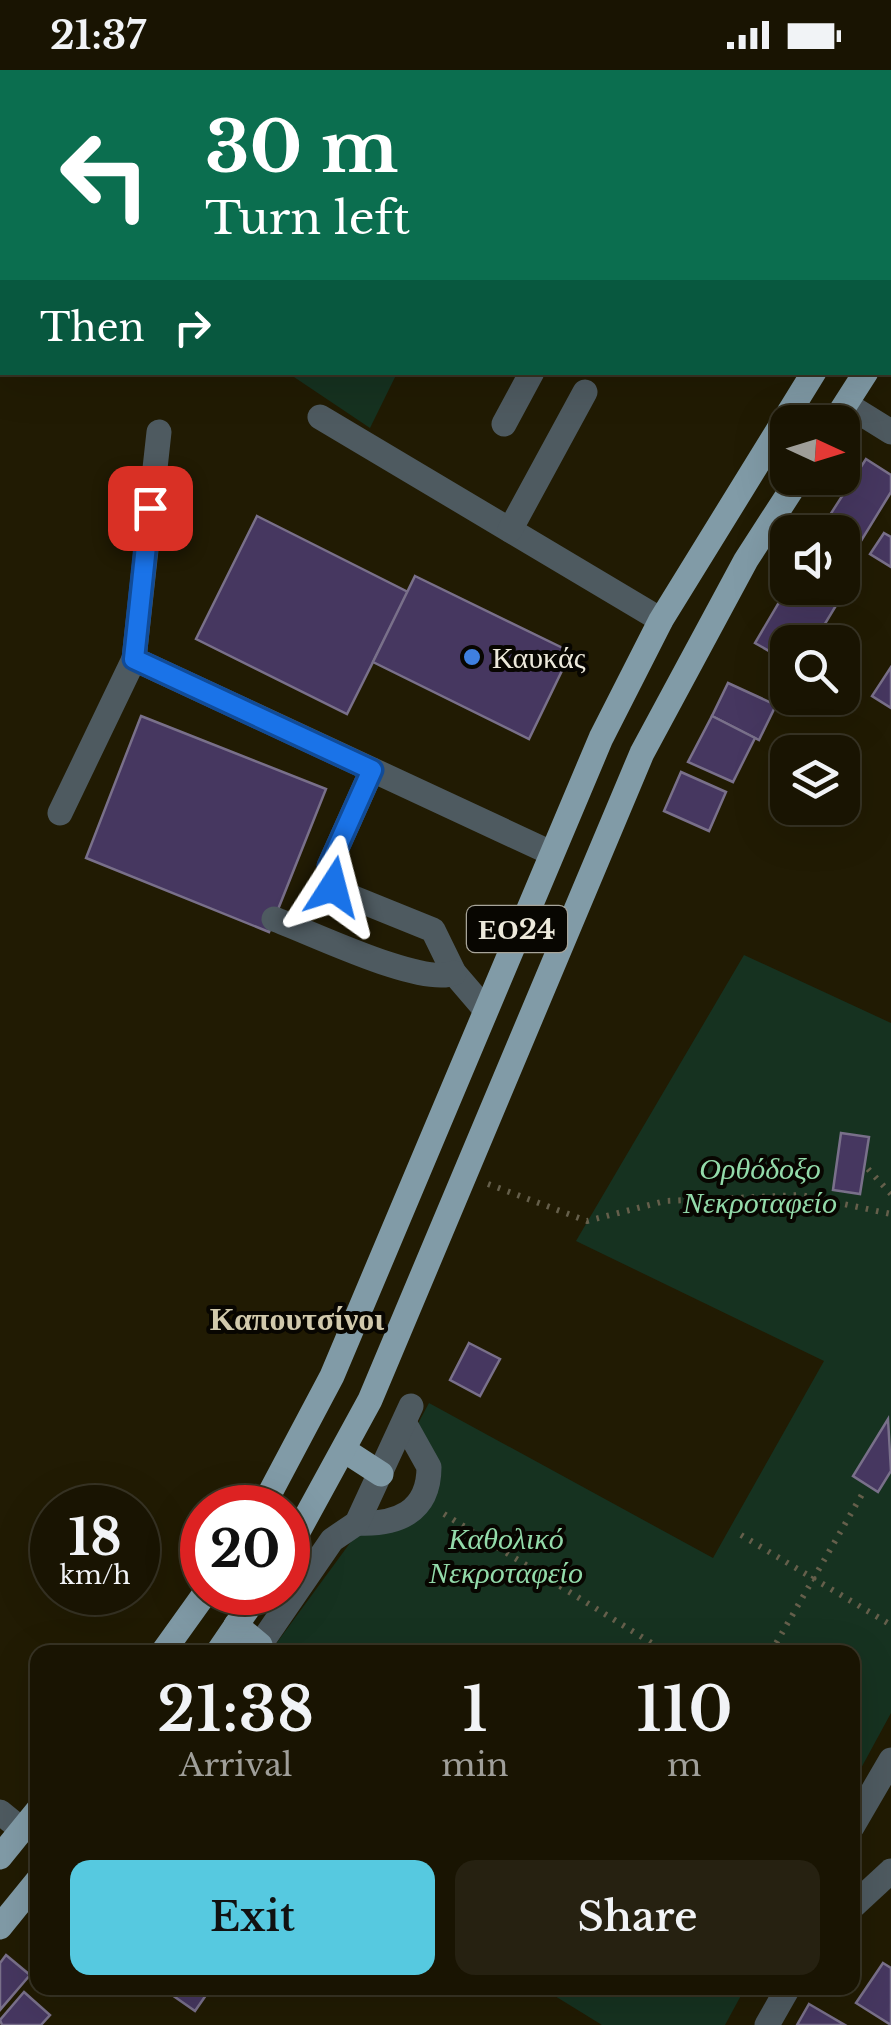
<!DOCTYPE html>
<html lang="en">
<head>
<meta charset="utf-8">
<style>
	:root { --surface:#191402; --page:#262111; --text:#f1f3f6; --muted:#9f9e99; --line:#373324; --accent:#56c9e0 }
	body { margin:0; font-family:"Libre Baskerville",serif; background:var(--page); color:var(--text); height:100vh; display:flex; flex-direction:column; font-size:38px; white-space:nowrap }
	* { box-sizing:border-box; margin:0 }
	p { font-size:32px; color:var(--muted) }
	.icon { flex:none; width:55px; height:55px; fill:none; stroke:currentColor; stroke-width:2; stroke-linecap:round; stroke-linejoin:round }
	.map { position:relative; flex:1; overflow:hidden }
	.side { position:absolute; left:30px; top:1575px; width:830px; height:350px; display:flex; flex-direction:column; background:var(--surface); border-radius:20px; box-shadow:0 10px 40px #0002,0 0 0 2px var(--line) }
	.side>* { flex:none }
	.guide { position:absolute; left:0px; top:0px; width:892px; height:305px; box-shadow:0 10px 40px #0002,0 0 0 2px var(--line); background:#0b6e4f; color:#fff; overflow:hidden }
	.needle { width:65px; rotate:94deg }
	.controls { position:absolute; left:770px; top:335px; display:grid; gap:20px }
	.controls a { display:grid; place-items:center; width:90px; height:90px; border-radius:20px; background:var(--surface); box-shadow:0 10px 40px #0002,0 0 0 2px var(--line); font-size:50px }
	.speed { position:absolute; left:30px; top:1415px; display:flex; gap:20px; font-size:50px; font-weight:700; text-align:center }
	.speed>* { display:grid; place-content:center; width:130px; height:130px; border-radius:50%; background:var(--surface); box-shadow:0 10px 40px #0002,0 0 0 2px var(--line); line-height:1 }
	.speed small { font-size:25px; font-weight:400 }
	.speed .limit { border:15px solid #d22; background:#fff; color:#111 }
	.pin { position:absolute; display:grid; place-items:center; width:85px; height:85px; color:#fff; margin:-42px; border-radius:20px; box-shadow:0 5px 15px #0006 }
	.me { position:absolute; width:110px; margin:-55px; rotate:9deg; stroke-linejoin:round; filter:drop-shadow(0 0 8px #0008) }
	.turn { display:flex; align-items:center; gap:35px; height:210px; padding:0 40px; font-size:45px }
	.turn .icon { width:130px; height:130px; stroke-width:2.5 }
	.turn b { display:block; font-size:70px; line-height:85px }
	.then { display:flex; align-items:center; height:95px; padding:0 40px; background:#0003; gap:20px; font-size:38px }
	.eta { display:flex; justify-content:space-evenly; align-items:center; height:170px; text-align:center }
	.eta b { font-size:60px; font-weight:600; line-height:70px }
	.action { display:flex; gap:20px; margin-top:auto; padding:20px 40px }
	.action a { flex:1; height:115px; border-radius:20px; background:var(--accent); color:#111; font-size:40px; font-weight:600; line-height:115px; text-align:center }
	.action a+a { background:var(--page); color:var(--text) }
	.status { display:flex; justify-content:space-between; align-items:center; height:70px; padding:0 50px; background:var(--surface); direction:ltr }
	.status svg { height:28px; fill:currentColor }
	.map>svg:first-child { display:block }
	.green { fill:#163220 }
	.building { fill:#463760; stroke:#79708a; stroke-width:2.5 }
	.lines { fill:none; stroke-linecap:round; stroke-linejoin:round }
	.path { stroke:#655f4b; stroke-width:6; stroke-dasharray:2.5 8; stroke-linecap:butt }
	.minor { stroke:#4e5a60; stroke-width:25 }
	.major { stroke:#819ba7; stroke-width:25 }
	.route-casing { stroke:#114b97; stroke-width:25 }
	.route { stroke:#1a73e8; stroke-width:18 }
	.shop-dot { fill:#3f7fe0; stroke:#080601; stroke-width:4 }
	.labels { text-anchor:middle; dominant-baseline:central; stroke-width:8; stroke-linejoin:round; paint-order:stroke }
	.shield { fill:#080601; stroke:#a8a59a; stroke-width:2.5 }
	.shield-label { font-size:28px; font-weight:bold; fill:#ede9db }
	.poi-label { font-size:30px; fill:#ede9db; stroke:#080601; text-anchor:start }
	.park-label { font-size:30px; font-style:italic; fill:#93dbaa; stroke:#080601 }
	.neighbourhood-label { font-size:32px; font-weight:bold; fill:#d1c9ac; stroke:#080601 }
</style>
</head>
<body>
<div class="status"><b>21:37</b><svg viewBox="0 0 49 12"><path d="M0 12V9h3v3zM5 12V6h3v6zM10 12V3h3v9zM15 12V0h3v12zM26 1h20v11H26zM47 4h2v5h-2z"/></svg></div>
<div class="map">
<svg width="891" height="1955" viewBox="0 0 891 1955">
	<rect width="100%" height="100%" fill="#211b03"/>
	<g class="green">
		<path d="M 0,0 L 24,2 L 2,2 L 2,302 L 34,303 L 31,306 L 0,304 Z"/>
		<path d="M 288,303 L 397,302 L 397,303 L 370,358 Z"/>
		<path d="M 744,885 L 891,953 L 891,1643 L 853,1713 L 852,1582 L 270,1582 L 361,1458 L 420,1442 L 415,1359 L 429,1333 L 713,1488 L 824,1291 L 576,1171 Z"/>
		<path d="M 542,1918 L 745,1918 L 725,1955 L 602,1955 Z"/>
	</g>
	<g class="building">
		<path d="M 866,389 L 891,405 L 891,422 L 845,497 L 842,462 L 819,462 Z"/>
		<path d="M 257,446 L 408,522 L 347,644 L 196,569 Z"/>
		<path d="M 884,463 L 891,467 L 891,497 L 870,484 Z"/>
		<path d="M 415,506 L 571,582 L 529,669 L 373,592 Z"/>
		<path d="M 788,517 L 820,518 L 840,529 L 814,572 L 788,572 L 788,592 L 755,573 Z"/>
		<path d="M 891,597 L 891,638 L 872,626 Z"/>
		<path d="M 728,613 L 776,635 L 759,670 L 712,646 Z"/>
		<path d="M 141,646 L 326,719 L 269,862 L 86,788 Z"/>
		<path d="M 712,646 L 755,668 L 733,712 L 688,692 Z"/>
		<path d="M 681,702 L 726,722 L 709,761 L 664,741 Z"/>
		<path d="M 841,1063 L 869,1067 L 860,1124 L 833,1120 Z"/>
		<path d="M 469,1273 L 500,1289 L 480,1326 L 450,1310 Z"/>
		<path d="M 888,1349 L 891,1401 L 878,1422 L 853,1406 Z"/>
		<path d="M 6,1885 L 30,1905 L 0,1940 L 0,1893 Z"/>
		<path d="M 883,1893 L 891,1898 L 891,1955 L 856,1933 Z"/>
		<path d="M 162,1918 L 211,1918 L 195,1941 Z"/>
		<path d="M 24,1922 L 50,1945 L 41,1955 L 2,1955 L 0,1950 Z"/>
		<path d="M 809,1934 L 845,1955 L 797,1955 Z"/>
	</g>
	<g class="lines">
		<g class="path">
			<path d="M 868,1099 L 891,1124"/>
			<path d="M 488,1114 L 587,1151 L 665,1131 L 801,1125 L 891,1144"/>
			<path d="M 444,1444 L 666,1582"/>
			<path d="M 741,1465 L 891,1555"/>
			<path d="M 771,1582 L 864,1421"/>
		</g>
		<g class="minor">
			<path d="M 577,0 L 581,2"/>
			<path d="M 890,93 L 891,92"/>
			<path d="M 846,334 L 891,362"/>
			<path d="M 320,347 L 661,550"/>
			<path d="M 504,354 L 532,302"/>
			<path d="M 159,362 L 134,589 L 549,782"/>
			<path d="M 510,460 L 585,322"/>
			<path d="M 372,700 L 329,796 L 328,811 L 339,822 L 433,860 L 454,903 L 484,938"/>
			<path d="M 60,743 L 134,589"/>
			<path d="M 274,849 C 310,862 422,917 454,903"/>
			<path d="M 357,1453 C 396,1455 429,1443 429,1397 L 405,1354"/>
			<path d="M 255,1582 L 332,1470 L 357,1453 L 411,1336"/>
			<path d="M 0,1742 L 22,1760"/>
			<path d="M 852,1757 L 891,1690"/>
			<path d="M 852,1837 L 891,1801"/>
			<path d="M 767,1955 L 788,1918"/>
		</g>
		<g class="major">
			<path d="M 890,185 L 891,184"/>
			<path d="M 890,265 L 891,263"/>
			<path d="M 834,352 L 866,302"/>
			<path d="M 344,1380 L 381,1404"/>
			<path d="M 262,1438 L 332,1306 L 601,668 L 661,550 L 814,302"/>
			<path d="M 288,1480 L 370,1330 L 642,683 L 746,490 L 799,408"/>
			<path d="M 236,1555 L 260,1575"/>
			<path d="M 163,1582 L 206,1522"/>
			<path d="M 218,1582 L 259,1522"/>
			<path d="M 0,1787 L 38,1740"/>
			<path d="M 0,1857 L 38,1810"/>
		</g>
	</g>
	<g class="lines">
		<defs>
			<path id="route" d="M 150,438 L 134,589 L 372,700 L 329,796 L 333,817"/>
		</defs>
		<use href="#route" class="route-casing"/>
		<use href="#route" class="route"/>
	</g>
	<circle class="shop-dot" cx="472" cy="587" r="10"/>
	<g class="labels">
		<rect class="shield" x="467" y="836" width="100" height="46" rx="8"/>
		<g class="shield-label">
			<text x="517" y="859">ΕΟ24</text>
		</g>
		<g class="poi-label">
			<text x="492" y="587">Καυκάς</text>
		</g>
		<g class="park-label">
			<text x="760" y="1098">Ορθόδοξο<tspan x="760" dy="34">Νεκροταφείο</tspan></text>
			<text x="506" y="1468">Καθολικό<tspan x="506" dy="34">Νεκροταφείο</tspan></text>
		</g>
		<g class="neighbourhood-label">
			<text x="297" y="1249">Καπουτσίνοι</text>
		</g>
	</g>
</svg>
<div class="controls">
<a><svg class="needle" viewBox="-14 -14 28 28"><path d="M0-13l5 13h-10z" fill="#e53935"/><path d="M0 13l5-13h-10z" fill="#9f9e99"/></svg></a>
<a><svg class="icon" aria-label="sound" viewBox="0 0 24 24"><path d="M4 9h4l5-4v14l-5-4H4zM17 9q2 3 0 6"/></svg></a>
<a><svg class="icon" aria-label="search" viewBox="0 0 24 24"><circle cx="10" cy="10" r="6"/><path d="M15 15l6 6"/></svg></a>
<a><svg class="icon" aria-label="layers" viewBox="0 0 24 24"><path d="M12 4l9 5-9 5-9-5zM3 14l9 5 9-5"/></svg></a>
</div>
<div class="speed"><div>18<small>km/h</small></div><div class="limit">20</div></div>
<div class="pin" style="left:150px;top:438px;background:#d93025"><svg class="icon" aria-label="arrive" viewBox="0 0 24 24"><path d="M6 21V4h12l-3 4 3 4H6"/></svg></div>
<svg class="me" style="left:333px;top:817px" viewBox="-20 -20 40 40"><path d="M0-17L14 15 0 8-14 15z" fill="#1a73e8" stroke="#fff" stroke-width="4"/></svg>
<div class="guide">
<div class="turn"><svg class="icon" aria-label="left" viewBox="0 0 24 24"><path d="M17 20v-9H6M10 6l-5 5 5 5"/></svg><div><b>30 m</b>Turn left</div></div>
<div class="then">Then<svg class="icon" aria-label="right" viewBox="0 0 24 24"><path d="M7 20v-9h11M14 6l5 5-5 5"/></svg></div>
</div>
<section class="side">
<div class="eta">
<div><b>21:38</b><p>Arrival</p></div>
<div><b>1</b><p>min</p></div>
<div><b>110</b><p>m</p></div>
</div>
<div class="action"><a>Exit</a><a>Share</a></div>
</section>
</div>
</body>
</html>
